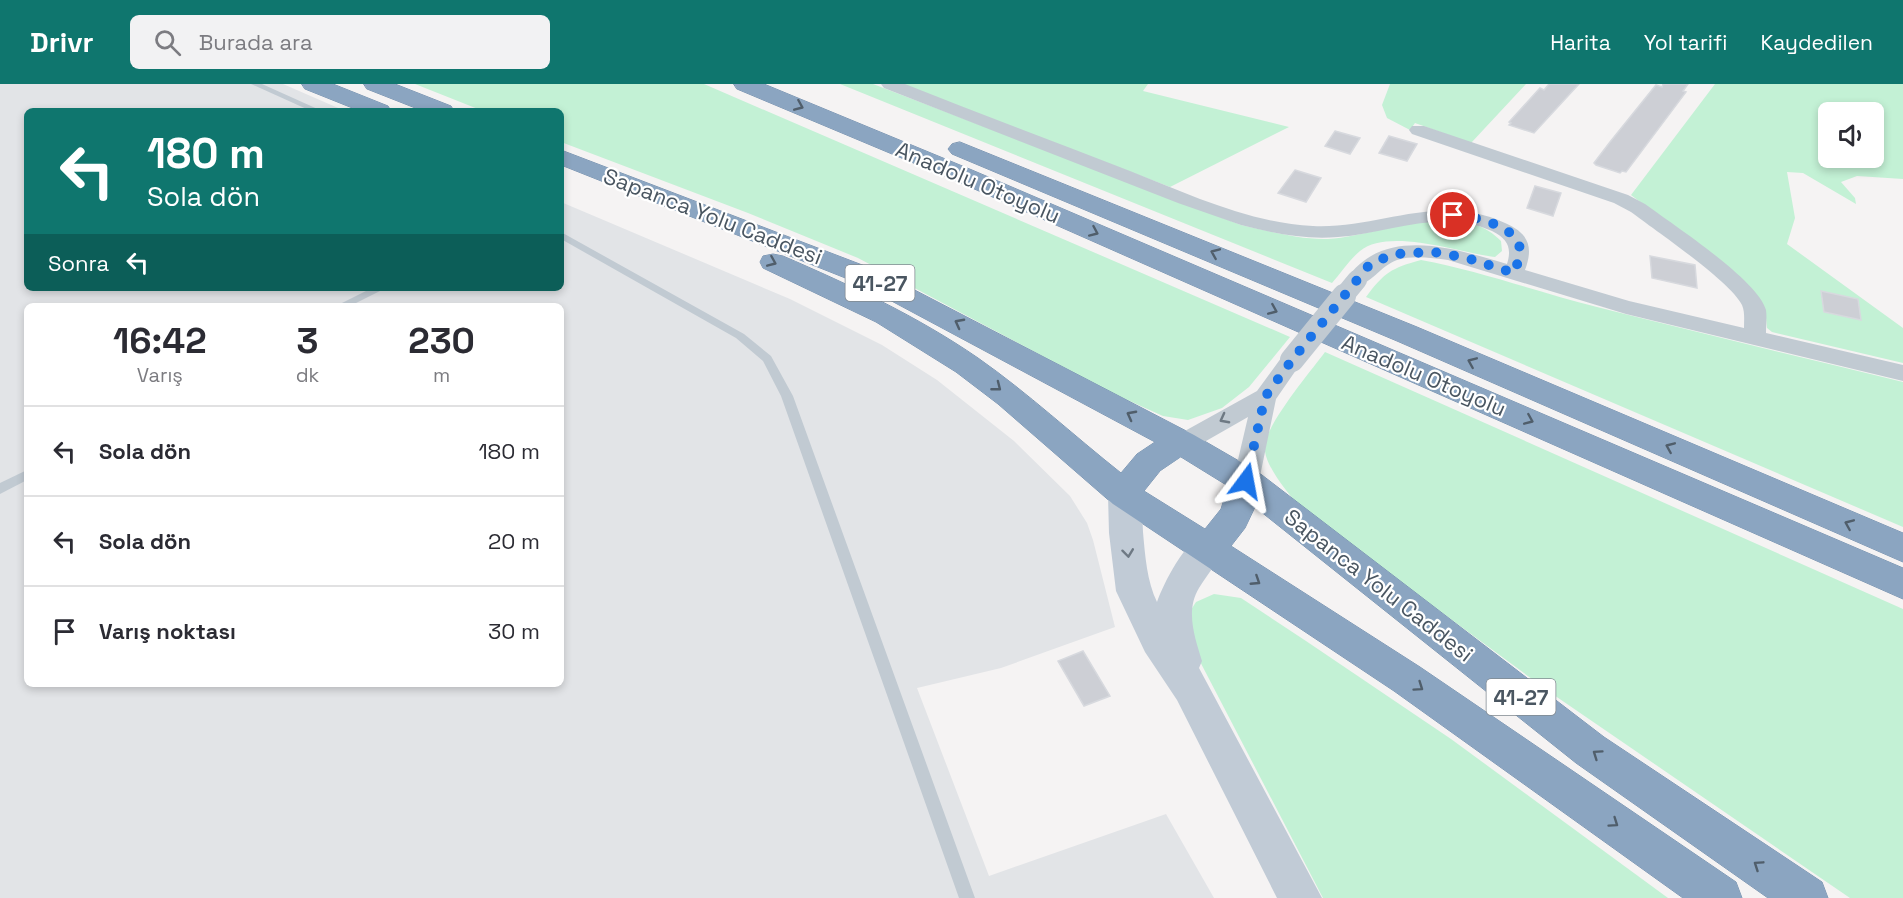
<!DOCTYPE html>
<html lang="tr">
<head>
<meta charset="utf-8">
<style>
	:root { --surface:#fff; --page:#f2f2f3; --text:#2b2b33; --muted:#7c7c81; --line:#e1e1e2; --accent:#0f766e }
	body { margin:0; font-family:"Space Grotesk",sans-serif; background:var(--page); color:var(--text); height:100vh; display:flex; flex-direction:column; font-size:22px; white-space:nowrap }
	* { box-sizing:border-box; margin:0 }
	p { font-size:20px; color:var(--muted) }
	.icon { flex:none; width:33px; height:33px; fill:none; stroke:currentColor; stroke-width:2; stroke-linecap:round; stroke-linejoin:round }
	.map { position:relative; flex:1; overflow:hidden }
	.sheet { position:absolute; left:24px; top:219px; width:540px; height:384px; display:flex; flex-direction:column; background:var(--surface); border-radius:9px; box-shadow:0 3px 9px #0003 }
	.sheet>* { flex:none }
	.banner { position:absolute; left:24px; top:24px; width:540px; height:183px; border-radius:9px; box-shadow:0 3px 9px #0003; background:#0f766e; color:#fff; overflow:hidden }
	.tools { position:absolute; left:1818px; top:18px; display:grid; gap:12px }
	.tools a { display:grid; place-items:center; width:66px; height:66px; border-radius:9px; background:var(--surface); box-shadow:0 3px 9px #0003; font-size:30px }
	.pin { position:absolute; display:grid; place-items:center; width:51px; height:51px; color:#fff; margin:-26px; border:3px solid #fff; border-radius:50%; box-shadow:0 2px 6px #0007 }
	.me { position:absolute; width:66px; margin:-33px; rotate:13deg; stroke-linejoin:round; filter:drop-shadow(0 0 4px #0008) }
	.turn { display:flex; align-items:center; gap:21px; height:126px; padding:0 24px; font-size:27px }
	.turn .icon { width:78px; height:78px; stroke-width:2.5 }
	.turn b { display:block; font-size:42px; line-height:51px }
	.then { display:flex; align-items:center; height:57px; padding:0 24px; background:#0003; gap:12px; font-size:22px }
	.eta { display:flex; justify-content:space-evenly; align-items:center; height:102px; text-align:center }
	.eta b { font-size:36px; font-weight:700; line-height:42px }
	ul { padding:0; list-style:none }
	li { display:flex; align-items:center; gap:18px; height:90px; padding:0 24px; border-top:2px solid var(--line) }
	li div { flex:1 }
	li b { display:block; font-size:22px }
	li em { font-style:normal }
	header { display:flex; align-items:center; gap:36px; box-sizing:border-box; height:84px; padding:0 30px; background:var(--accent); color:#fff }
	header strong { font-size:28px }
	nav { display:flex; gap:33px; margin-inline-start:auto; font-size:21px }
	.search { width:420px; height:54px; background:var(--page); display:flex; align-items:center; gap:15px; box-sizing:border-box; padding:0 21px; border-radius:9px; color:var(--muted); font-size:22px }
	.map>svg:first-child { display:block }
	.airport { fill:#e2e4e7; fill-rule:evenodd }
	.green { fill:#c3f1d5; fill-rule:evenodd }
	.building { fill:#cdcfd5; stroke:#d7d9de; stroke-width:1.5 }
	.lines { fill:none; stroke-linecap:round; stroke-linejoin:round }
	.highway-casing { stroke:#7690ad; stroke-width:1 }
	.lane { fill:#c1cad2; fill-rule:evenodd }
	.street { fill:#c1cad2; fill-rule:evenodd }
	.secondary { fill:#c1cbd6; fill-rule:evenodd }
	.highway { fill:#8ba5c1; fill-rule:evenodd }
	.street-bridge-far1 { stroke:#c1cad2; stroke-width:20 }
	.street-bridge { stroke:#c1cad2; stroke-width:24 }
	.oneway { stroke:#505e6b }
	.oneway2 { stroke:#6e7983 }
	.oneway3 { stroke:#6e7984 }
	.route { stroke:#1a73e8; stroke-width:10; stroke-dasharray:0 18 }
	.labels { text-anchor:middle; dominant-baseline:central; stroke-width:4.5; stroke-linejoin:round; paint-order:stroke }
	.shield { fill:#fff; stroke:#808990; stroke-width:1.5 }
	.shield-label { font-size:21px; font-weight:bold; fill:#4a5661 }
	.street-label { font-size:22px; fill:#4a5661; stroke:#fff }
</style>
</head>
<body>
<header>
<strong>Drivr</strong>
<div class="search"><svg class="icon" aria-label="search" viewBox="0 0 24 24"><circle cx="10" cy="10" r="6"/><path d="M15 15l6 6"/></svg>Burada ara</div>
<nav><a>Harita</a><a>Yol tarifi</a><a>Kaydedilen</a></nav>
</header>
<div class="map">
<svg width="1903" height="814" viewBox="0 0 1903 814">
	<rect width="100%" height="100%" fill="#f5f3f3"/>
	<path class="airport" d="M 0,0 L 283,0 L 345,27 L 27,27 L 27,204 L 561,204 L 561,118 L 790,215 L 882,261 L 937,296 L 1014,357 L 1070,412 L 1087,439 L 1093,456 L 1115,543 L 1001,584 L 917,604 L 989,792 L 1166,730 L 1214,814 L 0,814 ZM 27,222 L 561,222 L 561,600 L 27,600 Z"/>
	<g class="green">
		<path d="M 415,0 L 704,0 L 1290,253 L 1249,303 L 1222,324 L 1188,336 L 1163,332 L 1114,310 L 858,174 L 748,129 L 561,58 L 561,27 L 483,27 Z"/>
		<path d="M 840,0 L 873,0 L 1241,141 C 1269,147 1299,156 1328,155 C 1380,152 1459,113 1501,157 L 1502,167 L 1495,173 C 1461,169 1389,143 1360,167 C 1349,176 1341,189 1332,199 Z"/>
		<path d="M 900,0 L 1148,0 L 1143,7 L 1289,43 L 1170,103 Z"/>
		<path d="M 1390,0 L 1526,0 L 1471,59 L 1415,39 L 1410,46 L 1387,34 L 1382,21 Z"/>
		<path d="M 1715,0 L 1903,0 L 1903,95 L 1857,92 L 1841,98 L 1855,114 L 1856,120 L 1803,89 L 1787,88 L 1795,134 L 1787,160 L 1903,244 L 1903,279 L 1772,248 L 1767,244 L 1766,234 L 1737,192 L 1631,111 ZM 1828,28 L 1874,28 L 1874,74 L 1828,74 Z"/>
		<path d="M 1421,176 C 1480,187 1538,208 1597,223 C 1699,249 1801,273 1903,298 L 1903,443 L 1366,213 C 1384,189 1391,184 1421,176 Z"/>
		<path d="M 1325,268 L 1903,525 L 1903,814 L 1850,814 L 1551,609 L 1301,425 C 1290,411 1262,380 1265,361 C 1267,339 1311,287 1325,268 Z"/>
		<path d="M 1214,510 L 1241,514 L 1306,557 L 1451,655 L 1668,814 L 1323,814 L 1194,566 L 1185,535 L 1196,518 Z"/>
	</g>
	<g class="building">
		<path d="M 1549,0 L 1579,0 L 1534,49 L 1509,41 L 1511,39 L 1509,38 L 1540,4 L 1544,6 Z"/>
		<path d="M 1663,0 L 1688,0 L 1683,7 L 1686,8 L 1626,88 L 1622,87 L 1620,89 L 1596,81 L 1594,79 L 1610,58 L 1656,1 L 1662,3 Z"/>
		<path d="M 1335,47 L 1360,54 L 1350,70 L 1325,62 Z"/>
		<path d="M 1389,52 L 1417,60 L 1407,77 L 1379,69 Z"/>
		<path d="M 1295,86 L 1321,94 L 1306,118 L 1278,109 Z"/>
		<path d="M 1535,102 L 1561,109 L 1553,132 L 1527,124 Z"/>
		<path d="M 1650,172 L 1695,181 L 1697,204 L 1652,194 Z"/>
		<path d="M 1821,207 L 1858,215 L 1861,236 L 1824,228 Z"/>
		<path d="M 1083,567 L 1110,612 L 1084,622 L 1058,577 Z"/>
	</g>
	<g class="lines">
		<defs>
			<g id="highway">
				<path d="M 302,0 L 333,0 L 388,22 L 391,27 L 360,27 L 305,5 Z"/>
				<path d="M 364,0 L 395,0 L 451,22 L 454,27 L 423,27 L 367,5 Z"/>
				<path d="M 734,0 L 764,0 L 972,86 L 1903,484 L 1903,515 L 954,96 L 737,5 Z"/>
				<path d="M 960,58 L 1417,243 L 1903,449 L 1903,478 L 1397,257 L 952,70 L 948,65 L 952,60 Z"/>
				<path d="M 561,66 L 878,187 L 1194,351 L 1258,388 L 1604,653 L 1822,798 L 1828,814 L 1768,814 L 1576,679 L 1255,423 L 1245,444 L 1231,462 L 1420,583 L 1736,798 L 1742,814 L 1683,814 L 1394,607 L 1113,420 L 998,320 L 956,288 L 876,238 L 763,184 L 760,178 L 763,172 L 773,170 L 783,172 C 850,201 917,232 978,274 C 1028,309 1073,351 1121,389 L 1137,370 L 1155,358 L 858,199 L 561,81 ZM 1181,373 L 1228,402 L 1221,425 L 1205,445 L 1144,407 L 1160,387 Z"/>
			</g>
		</defs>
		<use href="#highway" class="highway-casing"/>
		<g class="lane">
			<path d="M 251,0 L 262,0 L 322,27 L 311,27 Z"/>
			<path d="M 561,148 L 744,250 L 771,272 L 793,312 L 975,814 L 959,814 L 781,312 L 763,277 L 736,254 L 561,155 Z"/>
			<path d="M 372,204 L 386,204 L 350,222 L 336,222 Z"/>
			<path d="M 27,386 L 27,396 L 0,410 L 0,399 Z"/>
		</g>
		<g class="street">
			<path d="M 881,0 L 905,0 C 980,30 1055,58 1130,87 C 1189,110 1249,139 1313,142 C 1381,145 1438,108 1505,139 C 1528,149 1534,162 1525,186 L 1629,217 L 1744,244 C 1744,236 1745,228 1742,221 C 1730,197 1656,147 1631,128 L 1614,119 L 1412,50 L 1409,46 L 1412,42 L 1424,42 L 1628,111 L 1645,120 C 1672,140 1758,196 1766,226 C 1767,233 1766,242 1766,249 L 1903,281 L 1903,297 L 1626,230 L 1448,176 C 1432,174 1413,171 1397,176 C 1379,182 1368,206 1350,201 L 1346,196 C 1383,140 1456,165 1507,180 C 1512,164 1508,155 1492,147 C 1442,124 1389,149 1338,153 C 1305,156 1273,149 1241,141 L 1178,119 L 884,4 Z"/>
			<path d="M 1292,268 L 1300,270 L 1303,276 L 1276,315 L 1259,397 L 1255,404 L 1246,407 L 1237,404 L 1233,397 L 1248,333 L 1192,365 L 1183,368 L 1174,365 L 1171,359 L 1174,353 L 1257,307 L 1284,270 Z"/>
		</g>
		<path class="secondary" d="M 1125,398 L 1137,402 C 1144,416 1142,432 1143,448 C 1145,471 1147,498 1157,518 C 1163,501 1186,453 1206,452 C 1210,451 1215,454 1219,455 L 1224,465 C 1217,479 1207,491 1199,504 C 1185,527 1195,554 1202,577 L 1199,584 L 1322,814 L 1277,814 L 1177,616 L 1145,568 L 1116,507 L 1109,449 L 1108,411 L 1113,402 Z"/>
		<use href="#highway" class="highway"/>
		<path class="street-bridge-far1" d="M 1343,213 L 1357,196"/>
		<path class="street-bridge" d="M 1292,276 L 1344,212"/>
	</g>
	<defs><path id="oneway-chevron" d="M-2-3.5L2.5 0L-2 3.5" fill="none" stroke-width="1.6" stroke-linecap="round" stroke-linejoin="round" transform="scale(1.5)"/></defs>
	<g class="oneway">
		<use href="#oneway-chevron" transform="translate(799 22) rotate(23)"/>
		<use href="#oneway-chevron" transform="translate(1094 148) rotate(24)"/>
		<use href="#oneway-chevron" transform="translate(1215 169) rotate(-157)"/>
		<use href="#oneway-chevron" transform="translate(772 178) rotate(23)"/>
		<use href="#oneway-chevron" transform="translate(1273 226) rotate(23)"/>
		<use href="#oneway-chevron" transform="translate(959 239) rotate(-152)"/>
		<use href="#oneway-chevron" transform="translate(1472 278) rotate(-157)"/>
		<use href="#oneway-chevron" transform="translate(997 303) rotate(38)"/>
		<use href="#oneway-chevron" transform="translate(1131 331) rotate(-152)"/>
		<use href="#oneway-chevron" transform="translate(1529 336) rotate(23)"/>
		<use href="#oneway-chevron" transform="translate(1670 363) rotate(-157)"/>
		<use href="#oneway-chevron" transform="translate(1849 440) rotate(-157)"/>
		<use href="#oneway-chevron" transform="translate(1256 497) rotate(33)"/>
		<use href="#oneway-chevron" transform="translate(1419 603) rotate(35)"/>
		<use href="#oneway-chevron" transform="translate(1597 670) rotate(-145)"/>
		<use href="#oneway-chevron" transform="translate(1614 739) rotate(35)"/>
		<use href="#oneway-chevron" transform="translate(1758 781) rotate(-146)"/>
	</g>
	<use class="oneway2" href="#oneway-chevron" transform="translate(1224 335) rotate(152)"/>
	<use class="oneway3" href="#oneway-chevron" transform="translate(1128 469) rotate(83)"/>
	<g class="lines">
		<path class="route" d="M 1246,397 L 1265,313 L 1292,276 L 1370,180 L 1394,170 L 1434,168 L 1467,174 L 1514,189 C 1516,182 1521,173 1520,166 C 1518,141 1472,132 1453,131"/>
	</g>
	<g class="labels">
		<g class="shield">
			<rect x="845.5" y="181" width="69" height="36" rx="4.5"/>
			<rect x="1486.5" y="595" width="69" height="36" rx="4.5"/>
		</g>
		<g class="shield-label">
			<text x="880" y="199">41-27</text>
			<text x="1521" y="613">41-27</text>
		</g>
		<g class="street-label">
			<text transform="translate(978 98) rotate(23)">Anadolu Otoyolu</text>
			<text transform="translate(713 132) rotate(21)">Sapanca Yolu Caddesi</text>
			<text transform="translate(1424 291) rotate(23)">Anadolu Otoyolu</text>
			<text transform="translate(1379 501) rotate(38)">Sapanca Yolu Caddesi</text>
		</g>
	</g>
</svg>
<div class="tools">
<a><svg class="icon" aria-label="sound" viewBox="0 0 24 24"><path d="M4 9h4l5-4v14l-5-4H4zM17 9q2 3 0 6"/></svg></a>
</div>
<div class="pin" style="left:1453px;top:131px;background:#d93025"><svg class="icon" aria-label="arrive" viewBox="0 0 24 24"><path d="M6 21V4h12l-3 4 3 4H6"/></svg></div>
<svg class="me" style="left:1246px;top:397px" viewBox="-20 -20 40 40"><path d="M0-17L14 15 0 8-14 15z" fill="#1a73e8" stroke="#fff" stroke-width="4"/></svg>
<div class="banner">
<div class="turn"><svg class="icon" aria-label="left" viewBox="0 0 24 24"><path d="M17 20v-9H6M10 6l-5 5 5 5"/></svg><div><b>180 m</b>Sola dön</div></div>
<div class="then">Sonra<svg class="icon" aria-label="left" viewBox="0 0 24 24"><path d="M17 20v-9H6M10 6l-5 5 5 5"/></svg></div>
</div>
<section class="sheet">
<div class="eta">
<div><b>16:42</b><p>Varış</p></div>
<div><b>3</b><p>dk</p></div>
<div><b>230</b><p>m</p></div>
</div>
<ul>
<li><svg class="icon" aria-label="left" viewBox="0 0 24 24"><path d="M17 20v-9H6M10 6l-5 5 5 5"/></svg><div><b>Sola dön</b></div><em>180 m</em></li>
<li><svg class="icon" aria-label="left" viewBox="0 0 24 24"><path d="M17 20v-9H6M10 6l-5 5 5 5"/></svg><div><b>Sola dön</b></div><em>20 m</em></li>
<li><svg class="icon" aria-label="arrive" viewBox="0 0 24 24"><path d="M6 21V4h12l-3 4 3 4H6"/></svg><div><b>Varış noktası</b></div><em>30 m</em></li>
</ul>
</section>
</div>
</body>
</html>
